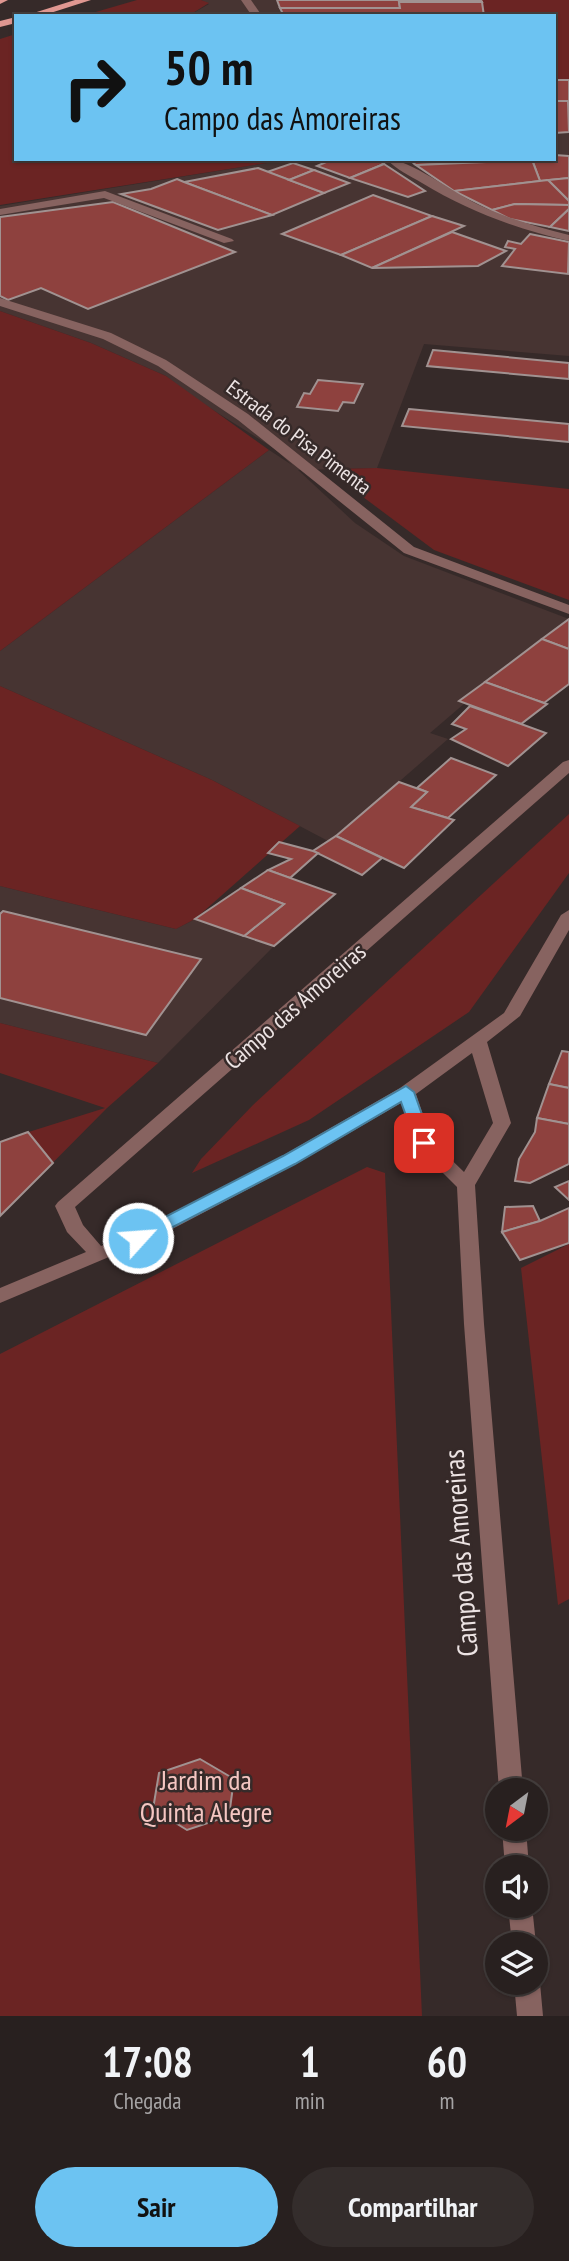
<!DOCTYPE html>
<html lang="pt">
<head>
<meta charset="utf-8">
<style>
	:root { --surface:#28201f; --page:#342d2c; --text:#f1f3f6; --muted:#a5a3a4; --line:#443e3d; --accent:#6cc3f2 }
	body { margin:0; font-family:"PT Sans Narrow",sans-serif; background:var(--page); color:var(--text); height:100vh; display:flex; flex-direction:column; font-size:26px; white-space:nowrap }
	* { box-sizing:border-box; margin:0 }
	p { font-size:23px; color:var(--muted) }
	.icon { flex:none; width:38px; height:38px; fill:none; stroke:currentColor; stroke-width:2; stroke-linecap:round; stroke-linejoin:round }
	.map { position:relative; height:2016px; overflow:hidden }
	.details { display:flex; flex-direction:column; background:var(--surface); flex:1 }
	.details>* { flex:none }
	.hud { position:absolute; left:14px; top:14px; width:542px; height:147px; border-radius:0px; box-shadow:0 2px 5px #0004,0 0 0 2px var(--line); background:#6cc3f2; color:#111; overflow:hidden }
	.needle { width:46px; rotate:212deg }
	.tools { position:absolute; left:485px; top:1778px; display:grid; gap:14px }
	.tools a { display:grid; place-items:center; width:63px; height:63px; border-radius:50%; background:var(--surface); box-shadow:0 2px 5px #0004,0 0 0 2px var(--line); font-size:35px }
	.pin { position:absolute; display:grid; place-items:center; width:60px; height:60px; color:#fff; margin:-30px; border-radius:14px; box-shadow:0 4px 10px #0006 }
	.me { position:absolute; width:77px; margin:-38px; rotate:64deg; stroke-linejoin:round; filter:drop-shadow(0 0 5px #0008) }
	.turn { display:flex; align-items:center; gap:24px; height:147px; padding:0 35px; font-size:32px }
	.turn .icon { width:91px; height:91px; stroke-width:2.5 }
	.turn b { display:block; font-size:49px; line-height:60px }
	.eta { display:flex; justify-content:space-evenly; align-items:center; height:119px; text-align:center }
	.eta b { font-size:42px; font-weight:600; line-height:49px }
	.action { display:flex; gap:14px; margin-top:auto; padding:14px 35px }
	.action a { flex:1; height:80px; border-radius:42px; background:var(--accent); color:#111; font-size:28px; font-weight:600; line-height:80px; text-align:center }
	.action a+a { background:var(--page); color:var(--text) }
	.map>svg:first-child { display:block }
	.built { fill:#473432 }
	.green { fill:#6b2423 }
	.building { fill:#8e413e; stroke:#a19291; stroke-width:2 }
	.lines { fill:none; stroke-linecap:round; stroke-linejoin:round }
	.street { fill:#876360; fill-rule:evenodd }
	.primary { fill:#e09791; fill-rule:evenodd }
	.route { fill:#6cc3f2; stroke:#467f9d; stroke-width:2 }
	.labels { text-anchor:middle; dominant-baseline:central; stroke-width:5; stroke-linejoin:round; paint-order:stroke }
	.far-street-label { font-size:21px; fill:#ece3e3; stroke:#362a29 }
	.street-label { font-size:24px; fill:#ece3e3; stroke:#362a29 }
	.near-street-label { font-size:28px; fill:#ece3e3; stroke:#362a29 }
	.near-park-label { font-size:28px; fill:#f5c6c2; stroke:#362a29 }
</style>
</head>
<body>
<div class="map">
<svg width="569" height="2016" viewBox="0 0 569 2016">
	<rect width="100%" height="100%" fill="#362a29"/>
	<g class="built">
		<path d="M 201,0 L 481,0 L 485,16 L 188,16 L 209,4 Z"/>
		<path d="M 555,80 L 569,80 L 569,356 L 424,344 L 377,468 L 298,470 L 355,523 L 404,556 L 569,619 L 460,701 L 465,703 L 430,733 L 448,739 L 330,842 L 212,780 L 0,686 L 0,651 L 269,450 L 292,465 L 275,449 L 189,395 L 166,376 L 91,343 L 0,311 L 0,206 L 292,159 L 555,159 Z"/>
		<path d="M 0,886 L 176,929 L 195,919 L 274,946 L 158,1063 L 0,1023 Z"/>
	</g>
	<g class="green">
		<path d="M 137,0 L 201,0 L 209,3 L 188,16 L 82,16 Z"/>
		<path d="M 481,0 L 569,0 L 569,80 L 555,80 L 555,16 L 485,16 Z"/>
		<path d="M 16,34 L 16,159 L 292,159 L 0,205 L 0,39 Z"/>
		<path d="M 0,311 L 91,343 L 166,376 L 269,450 L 0,651 Z"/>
		<path d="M 377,468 L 569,489 L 569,600 L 434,550 L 351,488 L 333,469 Z"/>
		<path d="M 0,686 L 212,780 L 300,826 L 195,919 L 176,929 L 0,886 Z"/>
		<path d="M 569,814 L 569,873 L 469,1012 L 309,1120 L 192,1173 L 201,1159 L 253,1105 Z"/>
		<path d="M 0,1023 L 158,1063 L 107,1108 L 0,1216 L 0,1141 L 105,1108 L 0,1073 Z"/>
		<path d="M 367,1167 L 385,1173 L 422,2016 L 0,2016 L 0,1354 Z"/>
		<path d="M 569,1244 L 569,1599 L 558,1605 L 521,1268 Z"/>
	</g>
	<g class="building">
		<path d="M 277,0 L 481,0 L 482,2 L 399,2 L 400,8 L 280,8 Z"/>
		<path d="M 399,2 L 482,2 L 484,16 L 284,16 L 280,8 L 400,8 Z"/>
		<rect x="555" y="80" width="14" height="21"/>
		<path d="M 555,101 L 568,101 L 569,132 L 555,133 Z"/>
		<path d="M 555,155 L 569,156 L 569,178 L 540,181 L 532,159 L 555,159 Z"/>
		<path d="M 333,159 L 377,159 L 384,164 L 350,178 L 317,166 Z"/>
		<path d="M 408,159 L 532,159 L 532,160 L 416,165 Z"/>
		<path d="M 532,160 L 540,181 L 454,191 L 416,165 Z"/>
		<path d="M 293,163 L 314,170 L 289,180 L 267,172 Z"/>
		<path d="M 384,164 L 425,191 L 408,197 L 350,178 Z"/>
		<path d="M 258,168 L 324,193 L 272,215 L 184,182 Z"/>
		<path d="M 314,170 L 349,183 L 324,193 L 289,180 Z"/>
		<path d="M 569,178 L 569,201 L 548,180 Z"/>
		<path d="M 177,179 L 184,182 L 272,215 L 218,230 L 121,194 L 151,189 Z"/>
		<path d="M 548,180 L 569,201 L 569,205 L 515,204 L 492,210 L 454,191 Z"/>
		<path d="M 373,195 L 432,216 L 341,255 L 282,234 Z"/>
		<path d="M 113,202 L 235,252 L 88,309 L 41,288 L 8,300 L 0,296 L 0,217 Z"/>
		<path d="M 515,204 L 569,205 L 569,209 L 550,227 L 510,219 L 492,210 Z"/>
		<path d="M 569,209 L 569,231 L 550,227 Z"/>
		<path d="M 432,216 L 464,226 L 372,268 L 341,255 Z"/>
		<path d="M 452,232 L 506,251 L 478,266 L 372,268 Z"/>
		<path d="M 530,234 L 569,242 L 568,274 L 502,266 L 515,249 L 505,247 L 508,241 L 521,244 Z"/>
		<path d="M 433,350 L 569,363 L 569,379 L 427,366 Z"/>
		<path d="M 318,380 L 363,384 L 354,403 L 343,402 L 338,411 L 297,407 L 304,393 L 310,394 Z"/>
		<path d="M 409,409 L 569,424 L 569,442 L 402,426 Z"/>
		<path d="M 569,620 L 569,649 L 542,639 L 569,619 Z"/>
		<path d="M 542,639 L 569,649 L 569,684 L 544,703 L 485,682 Z"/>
		<path d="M 485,682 L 544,703 L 547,704 L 521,724 L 459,701 Z"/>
		<path d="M 470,706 L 521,724 L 546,733 L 508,766 L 451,739 L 466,729 L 452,724 Z"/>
		<path d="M 451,758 L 496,775 L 448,818 L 411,807 L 427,792 L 417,788 Z"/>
		<path d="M 399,782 L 427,792 L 411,807 L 454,820 L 404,868 L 336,836 Z"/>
		<path d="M 336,836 L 382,858 L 362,875 L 313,851 Z"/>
		<path d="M 279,842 L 313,851 L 318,853 L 290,878 L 268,870 L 291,859 L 268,853 Z"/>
		<path d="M 268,870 L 335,894 L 274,946 L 244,936 L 284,904 L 241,888 Z"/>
		<path d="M 241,888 L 284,904 L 244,936 L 195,919 Z"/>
		<path d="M 3,911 L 201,959 L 146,1035 L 0,998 L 0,914 Z"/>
		<path d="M 562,1051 L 569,1052 L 569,1088 L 549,1084 Z"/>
		<path d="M 549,1084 L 569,1088 L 569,1124 L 537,1118 Z"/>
		<path d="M 537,1118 L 569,1124 L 569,1164 L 530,1183 L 515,1181 L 519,1159 L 535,1132 Z"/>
		<path d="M 28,1132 L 53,1163 L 0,1216 L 0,1142 Z"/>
		<path d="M 569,1181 L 569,1200 L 555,1187 Z"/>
		<path d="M 533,1206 L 540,1221 L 502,1232 L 505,1207 Z"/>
		<path d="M 569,1208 L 569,1243 L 520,1260 L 502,1232 L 540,1221 Z"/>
		<path d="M 200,1759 L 234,1779 L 229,1816 L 187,1830 L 153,1809 L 159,1773 Z"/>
	</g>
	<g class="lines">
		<g class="street">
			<path d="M 241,0 L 251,0 L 262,16 L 252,16 Z"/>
			<path d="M 386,159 C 409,159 453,192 477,204 C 506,218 537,227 569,235 L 569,241 C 517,229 468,211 422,183 C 410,176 396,169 386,159 Z"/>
			<path d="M 105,191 L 232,239 L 234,241 L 224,243 L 104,198 L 0,215 L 0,209 Z"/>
			<path d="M 0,298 L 111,333 L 166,360 L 248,414 L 414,547 L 569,605 L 569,614 L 404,553 L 238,420 L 158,366 L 103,339 L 0,306 Z"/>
			<path d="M 569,760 L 569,773 L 75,1207 L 83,1225 L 101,1246 L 147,1227 L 282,1156 L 400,1088 L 504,1013 L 561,915 L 569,910 L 569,930 L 520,1016 L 487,1042 L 511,1123 L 475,1185 L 484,1324 L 523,1790 L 499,1790 L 464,1324 L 457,1187 L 417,1147 L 401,1103 L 296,1164 L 161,1235 L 0,1303 L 0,1288 L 86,1252 L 67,1232 L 55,1206 L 58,1202 L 563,762 ZM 472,1053 L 493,1123 L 464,1172 L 432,1141 L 416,1094 Z"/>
			<path d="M 502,1829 L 526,1829 L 529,1867 L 505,1867 Z"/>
			<path d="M 508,1906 L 532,1906 L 536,1944 L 536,1946 L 512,1944 Z"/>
			<path d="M 536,1975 L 540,1983 L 543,2016 L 517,2016 L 514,1983 L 536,1983 Z"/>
		</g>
		<g class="primary">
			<path d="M 0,0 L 8,0 L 0,4 Z"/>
			<path d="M 75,0 L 91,0 L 41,16 L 24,16 Z"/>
			<path d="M 16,17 L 16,23 L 0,27 L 0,21 Z"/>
		</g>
	</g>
	<path class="route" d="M 406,1086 L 414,1092 L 432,1143 L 430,1146 L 424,1148 L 416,1143 L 401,1102 L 295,1164 L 144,1242 L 132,1242 L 129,1238 L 132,1234 L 283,1156 Z"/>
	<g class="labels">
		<g class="far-street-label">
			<text transform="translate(299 437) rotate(37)">Estrada do Pisa Pimenta</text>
		</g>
		<g class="street-label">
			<text transform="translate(295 1006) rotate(-41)">Campo das Amoreiras</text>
		</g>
		<g class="near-street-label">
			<text transform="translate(460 1553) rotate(-94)">Campo das Amoreiras</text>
		</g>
		<g class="near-park-label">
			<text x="206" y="1779">Jardim da<tspan x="206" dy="32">Quinta Alegre</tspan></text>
		</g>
	</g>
</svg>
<div class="tools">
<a><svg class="needle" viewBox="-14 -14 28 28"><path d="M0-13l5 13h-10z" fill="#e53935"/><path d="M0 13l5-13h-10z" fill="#a5a3a4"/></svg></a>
<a><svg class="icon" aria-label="sound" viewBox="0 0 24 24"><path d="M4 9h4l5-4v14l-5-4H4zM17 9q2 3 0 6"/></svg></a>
<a><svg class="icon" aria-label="layers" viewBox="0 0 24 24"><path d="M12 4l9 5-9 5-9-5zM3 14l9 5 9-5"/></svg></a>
</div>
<div class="pin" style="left:424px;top:1143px;background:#d93025"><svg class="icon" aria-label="arrive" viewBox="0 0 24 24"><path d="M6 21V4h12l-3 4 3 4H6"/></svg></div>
<svg class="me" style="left:138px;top:1238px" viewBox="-20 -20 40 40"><circle r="17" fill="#6cc3f2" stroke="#fff" stroke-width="3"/><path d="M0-11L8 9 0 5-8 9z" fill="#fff"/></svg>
<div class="hud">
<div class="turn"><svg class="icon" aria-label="right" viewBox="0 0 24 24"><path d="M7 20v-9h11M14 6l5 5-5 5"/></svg><div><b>50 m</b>Campo das Amoreiras</div></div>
</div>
</div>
<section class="details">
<div class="eta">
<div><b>17:08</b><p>Chegada</p></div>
<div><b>1</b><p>min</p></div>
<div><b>60</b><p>m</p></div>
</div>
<div class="action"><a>Sair</a><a>Compartilhar</a></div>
</section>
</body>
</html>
